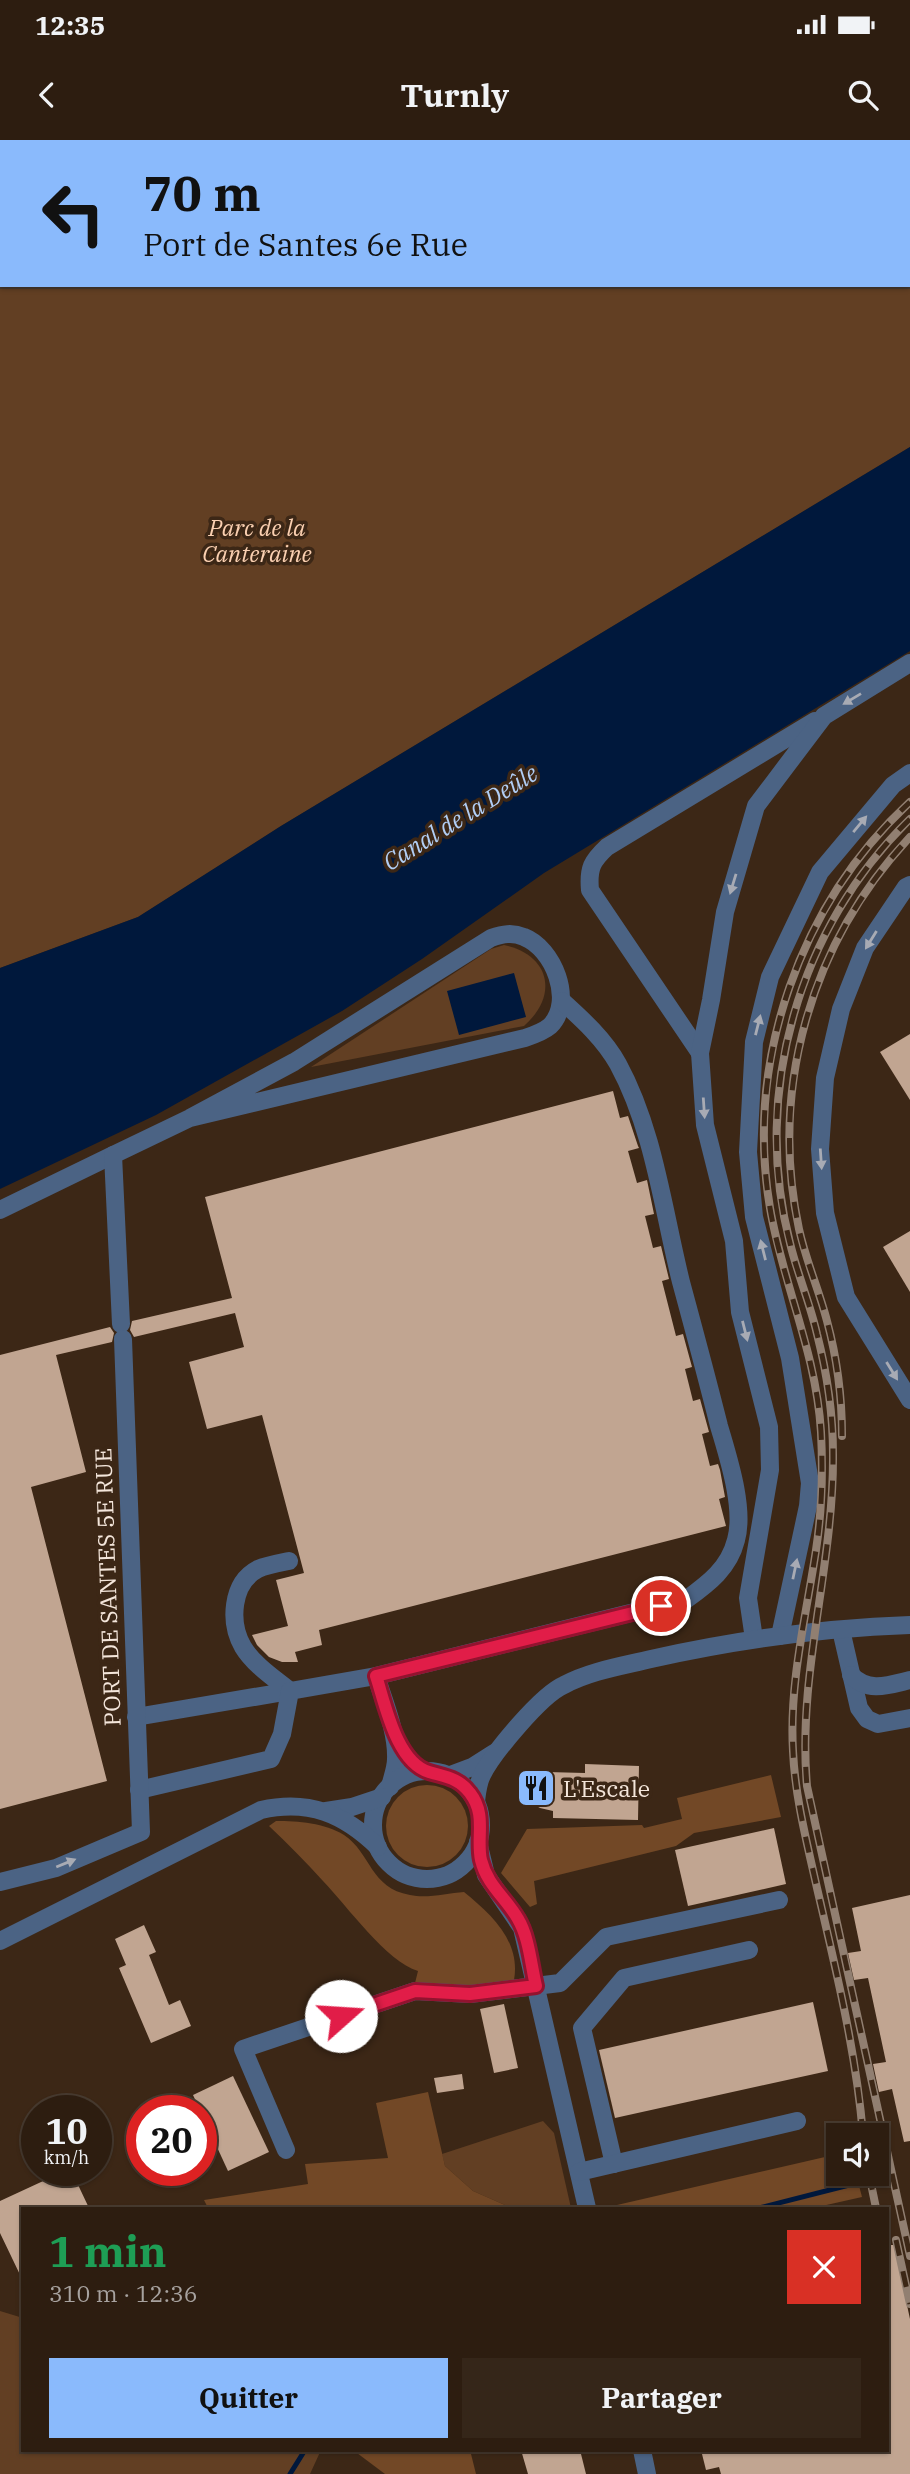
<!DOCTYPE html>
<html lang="fr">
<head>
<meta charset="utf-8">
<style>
	:root { --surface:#2d1d10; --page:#352619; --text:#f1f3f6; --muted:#a7a29f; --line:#483b30; --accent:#8abafc }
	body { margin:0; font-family:"IBM Plex Serif",serif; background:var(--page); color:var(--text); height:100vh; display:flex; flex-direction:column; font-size:26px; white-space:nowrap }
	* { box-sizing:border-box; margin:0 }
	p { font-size:23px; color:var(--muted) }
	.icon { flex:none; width:38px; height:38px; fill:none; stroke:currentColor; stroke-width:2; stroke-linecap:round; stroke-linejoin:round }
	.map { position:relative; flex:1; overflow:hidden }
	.side { position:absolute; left:21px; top:2067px; width:868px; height:245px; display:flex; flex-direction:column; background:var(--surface); border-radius:0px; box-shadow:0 2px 5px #0004,0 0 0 2px var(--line) }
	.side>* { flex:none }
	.guide { position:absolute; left:0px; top:0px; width:910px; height:147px; box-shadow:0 2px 5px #0004,0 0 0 2px var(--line); background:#8abafc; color:#111; overflow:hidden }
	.fabs { position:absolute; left:826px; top:1983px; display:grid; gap:14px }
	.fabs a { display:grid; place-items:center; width:63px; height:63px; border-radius:0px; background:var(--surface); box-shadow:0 2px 5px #0004,0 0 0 2px var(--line); font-size:35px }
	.speed { position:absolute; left:21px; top:1955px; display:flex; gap:14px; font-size:35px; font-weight:700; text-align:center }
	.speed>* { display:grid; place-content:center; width:91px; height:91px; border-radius:50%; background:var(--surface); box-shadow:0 2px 5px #0004,0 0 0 2px var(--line); line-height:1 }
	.speed small { font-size:18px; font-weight:400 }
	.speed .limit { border:10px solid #d22; background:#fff; color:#111 }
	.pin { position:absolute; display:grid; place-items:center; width:60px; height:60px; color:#fff; margin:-30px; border:4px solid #fff; border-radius:50%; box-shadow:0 2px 7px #0007 }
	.me { position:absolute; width:77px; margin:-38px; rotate:71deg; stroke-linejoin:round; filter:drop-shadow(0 0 5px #0008) }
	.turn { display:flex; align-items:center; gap:24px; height:147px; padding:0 28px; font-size:32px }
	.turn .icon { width:91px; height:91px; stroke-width:2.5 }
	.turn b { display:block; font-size:49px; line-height:60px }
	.round { display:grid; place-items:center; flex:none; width:74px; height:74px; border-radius:0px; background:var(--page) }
	.summary { display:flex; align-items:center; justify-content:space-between; height:119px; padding:0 28px }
	h1 { font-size:42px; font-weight:700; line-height:52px; color:#1e9e55 }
	.button { display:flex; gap:14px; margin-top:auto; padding:14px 28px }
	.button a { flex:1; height:80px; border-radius:0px; background:var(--accent); color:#111; font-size:28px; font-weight:700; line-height:80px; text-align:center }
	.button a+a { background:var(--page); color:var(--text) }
	.status { display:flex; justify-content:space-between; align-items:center; height:49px; padding:0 35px; background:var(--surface); direction:ltr }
	.status svg { height:19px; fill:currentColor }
	header { display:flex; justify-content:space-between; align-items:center; height:91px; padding:0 28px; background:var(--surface); font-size:32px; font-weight:700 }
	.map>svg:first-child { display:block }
	.green { fill:#623f23; fill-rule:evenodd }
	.forest { fill:#724826 }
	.water { fill:#00183c }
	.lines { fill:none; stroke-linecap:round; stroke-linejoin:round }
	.stream { stroke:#00183c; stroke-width:5 }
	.building { fill:#c1a591 }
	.minor { stroke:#4b6384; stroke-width:18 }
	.rail-casing { stroke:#917f71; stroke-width:8 }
	.rail { stroke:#3c2716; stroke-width:5; stroke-dasharray:16; stroke-linecap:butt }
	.oneway { fill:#a8abb4 }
	.route-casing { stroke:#92132f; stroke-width:18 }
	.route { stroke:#e11d48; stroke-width:12 }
	.labels { text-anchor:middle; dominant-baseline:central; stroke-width:7; stroke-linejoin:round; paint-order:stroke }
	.park-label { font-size:23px; font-style:italic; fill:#fbd0b1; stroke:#3c2716 }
	.street-label { font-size:23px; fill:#f4e6db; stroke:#3c2716 }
	.poi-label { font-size:23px; fill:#f4e6db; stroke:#3c2716; text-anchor:start }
	.water-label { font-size:24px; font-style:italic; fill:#b1cef5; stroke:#3c2716 }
</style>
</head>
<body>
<div class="status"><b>12:35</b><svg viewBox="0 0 49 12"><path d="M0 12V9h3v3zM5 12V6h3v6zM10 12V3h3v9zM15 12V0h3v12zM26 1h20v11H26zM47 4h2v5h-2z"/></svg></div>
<header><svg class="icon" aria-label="back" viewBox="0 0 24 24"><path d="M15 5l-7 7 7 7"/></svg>Turnly<svg class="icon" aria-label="search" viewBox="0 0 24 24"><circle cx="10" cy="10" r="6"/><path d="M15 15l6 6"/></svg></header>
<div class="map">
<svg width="910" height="2334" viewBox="0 0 910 2334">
	<rect width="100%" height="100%" fill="#3c2716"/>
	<g class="green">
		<path d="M 0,0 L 910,0 L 910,307 L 281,686 L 138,777 L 0,828 ZM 2,2 L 908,2 L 908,145 L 2,145 Z"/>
		<path d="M 504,805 C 550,815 559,855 524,886 L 311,927 L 491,809 Z"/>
		<path d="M 543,1981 L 554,1993 L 571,2068 L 512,2068 L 473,2051 L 445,2026 L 442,2014 Z"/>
		<path d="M 0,2171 L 23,2178 L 23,2310 L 321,2310 L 310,2334 L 0,2334 Z"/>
	</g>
	<g class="forest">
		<path d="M 771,1635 L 781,1677 L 694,1693 L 676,1706 L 534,1741 L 537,1764 L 530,1767 L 501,1733 L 527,1689 L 642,1685 L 644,1688 L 682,1679 L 677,1658 Z"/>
		<circle cx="427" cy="1686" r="41"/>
		<path d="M 276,1681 C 298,1681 325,1683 344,1695 C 371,1713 370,1748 410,1755 C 427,1759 447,1753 464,1752 C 491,1774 521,1801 514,1840 L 472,1846 L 415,1843 L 418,1831 C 387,1822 347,1766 323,1741 C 306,1722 288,1704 269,1686 Z"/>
		<path d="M 428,1952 L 445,2026 L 473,2051 L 512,2068 L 208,2068 L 204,2060 L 308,2044 L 305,2024 L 388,2018 L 376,1963 Z"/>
		<path d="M 838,2014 L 838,2034 L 856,2034 L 862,2057 L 813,2068 L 604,2068 Z"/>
		<path d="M 353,2310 L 470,2310 L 476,2334 L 385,2334 Z"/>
	</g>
	<g class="water">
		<path d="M 910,307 L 910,511 L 544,733 L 422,819 L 342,871 L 156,975 L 0,1049 L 0,828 L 138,777 L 281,686 Z"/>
		<path d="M 514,833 L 526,877 L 459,895 L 447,851 Z"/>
	</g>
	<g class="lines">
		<g class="stream">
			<path d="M 759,2068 L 861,2042"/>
			<path d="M 290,2334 L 305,2310"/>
		</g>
	</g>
	<g class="building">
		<path d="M 910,894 L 910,960 L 880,912 Z"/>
		<path d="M 613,951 L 620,978 L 628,976 L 638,1006 L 639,1008 L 628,1011 L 637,1043 L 647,1040 L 654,1074 L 645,1076 L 653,1108 L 661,1106 L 669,1139 L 662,1141 L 676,1196 L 683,1194 L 692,1227 L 685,1229 L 693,1261 L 700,1259 L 709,1292 L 702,1294 L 710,1326 L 718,1324 L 720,1330 L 725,1357 L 719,1359 L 726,1386 L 319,1490 L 322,1505 L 295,1512 L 298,1522 L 282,1522 L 269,1517 L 257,1505 L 252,1495 L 288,1486 L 276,1440 L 304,1433 L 262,1275 L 207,1289 L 189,1222 L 244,1207 L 235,1173 L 134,1197 L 130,1190 L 132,1181 L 232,1158 L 205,1057 Z"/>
		<path d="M 910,1091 L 910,1152 L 883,1107 Z"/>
		<path d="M 110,1187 L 114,1193 L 112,1202 L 56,1215 L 86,1332 L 31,1347 L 107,1641 L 0,1669 L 0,1215 Z"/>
		<path d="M 585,1624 L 639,1626 L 638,1680 L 553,1678 L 553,1671 L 540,1668 L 533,1664 L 527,1650 L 533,1637 L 547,1632 L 585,1633 Z"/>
		<path d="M 774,1688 L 786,1744 L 688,1766 L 675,1710 Z"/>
		<path d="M 910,1755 L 910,2001 L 904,2002 L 892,1949 L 879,1952 L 873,1924 L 886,1922 L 868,1838 L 854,1840 L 848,1813 L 861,1811 L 852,1768 Z"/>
		<path d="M 144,1785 L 156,1812 L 149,1815 L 169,1865 L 180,1860 L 191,1886 L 151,1903 L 119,1828 L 126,1825 L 115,1799 Z"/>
		<path d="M 813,1862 L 828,1931 L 615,1978 L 599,1910 Z"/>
		<path d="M 504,1864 L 518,1928 L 494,1933 L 480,1869 Z"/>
		<path d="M 462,1934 L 464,1949 L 437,1953 L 434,1938 Z"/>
		<path d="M 233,1936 L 269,2012 L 228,2031 L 193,1955 Z"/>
		<path d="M 67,2030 L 71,2030 L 89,2068 L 23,2068 L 23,2141 L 0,2093 L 0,2061 Z"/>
		<path d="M 887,2105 L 894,2105 L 910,2179 L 910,2334 L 721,2334 L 719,2327 L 706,2330 L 701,2310 L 887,2310 Z"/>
		<path d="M 521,2310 L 580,2310 L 586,2334 L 528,2334 Z"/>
	</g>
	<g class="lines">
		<g class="minor">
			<path d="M 910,745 L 906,747 L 865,808 L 841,869 L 825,938 L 820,1009 L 825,1073 L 846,1157 L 910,1260"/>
			<path d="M 700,913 L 590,750 C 588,728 592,721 607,707 L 815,581"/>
			<path d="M 0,1070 L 113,1015"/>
			<path d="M 121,1184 L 113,1015 L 190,978 L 294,922 L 491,798 C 503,794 512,792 524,797 C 553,808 575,861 550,886 C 543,892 534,895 525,898 L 190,978"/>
			<path d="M 841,1490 L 859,1568 L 867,1579 L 878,1584 L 910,1578"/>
			<path d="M 780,1496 L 808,1366 L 810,1343 L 790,1218 L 754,1077 L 748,1012 L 754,902 L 770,837 L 820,732 L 893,645 L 910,633"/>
			<path d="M 754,1499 L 748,1458 L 770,1330 L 769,1287 L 740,1172 L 734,1101 L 705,985 L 700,913 L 711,860 L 725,772 L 756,666 L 824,576 L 910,523"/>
			<path d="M 851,1535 C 868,1553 889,1545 910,1540"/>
			<path d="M 376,1536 C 384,1562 397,1591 396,1619 C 396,1628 392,1638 390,1647"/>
			<path d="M 136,1577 L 290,1551 C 274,1538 254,1525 243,1507 C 229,1483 231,1443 258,1429 C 267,1425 279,1423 289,1421"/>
			<circle cx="427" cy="1685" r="54"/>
			<path d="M 448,1636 L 472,1627 L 494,1613"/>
			<path d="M 139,1650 L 271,1619 L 282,1594 L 290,1551 L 376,1536 L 687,1459 C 709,1443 729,1428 736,1400 C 745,1368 728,1317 719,1286 C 707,1238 694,1190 681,1142 C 663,1070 654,990 618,924 C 604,899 583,880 562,861"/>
			<path d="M 476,1661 C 477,1652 478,1643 482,1635 C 493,1613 541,1555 564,1545 C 590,1531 622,1526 651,1519 C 736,1500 822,1488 910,1485"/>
			<path d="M 326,1671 L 352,1667 L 382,1657"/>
			<path d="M 478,1702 L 486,1735 L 522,1788 L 587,2068"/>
			<path d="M 0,1742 L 56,1728 L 141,1692 L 123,1199"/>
			<path d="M 0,1801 L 261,1670 C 309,1659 344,1674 378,1707"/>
			<path d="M 286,2010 L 243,1909 L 415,1851 L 470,1854 L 560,1843 L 606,1797 L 779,1760"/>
			<path d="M 614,2024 L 582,1888 L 624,1838 L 749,1810"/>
			<path d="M 579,2032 L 797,1981"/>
			<path d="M 642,2310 L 647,2334"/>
		</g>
		<defs>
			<g id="rail">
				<path d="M 910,679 C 799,787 751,952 790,1103 C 797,1133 810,1163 817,1194 C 827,1233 833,1274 833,1314 C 834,1426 797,1534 807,1646 L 910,2116"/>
				<path d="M 842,1296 C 842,1258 837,1218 827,1181 C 819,1150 806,1121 799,1089 C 769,948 811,802 910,697"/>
				<path d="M 863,1995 C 856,1911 836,1830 817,1748 C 807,1703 795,1657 793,1611 C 789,1543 806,1477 816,1410 C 822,1371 823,1332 821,1292 C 816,1211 783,1145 770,1068 C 745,919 800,764 910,662"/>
				<path d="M 869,2034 L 876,2068"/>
				<path d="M 896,2100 L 910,2164"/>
			</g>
		</defs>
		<use href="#rail" class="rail-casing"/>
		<use href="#rail" class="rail"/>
	</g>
	<defs><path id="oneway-solid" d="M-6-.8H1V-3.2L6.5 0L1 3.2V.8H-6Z" transform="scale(1.75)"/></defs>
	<g class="oneway">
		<use href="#oneway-solid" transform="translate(852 559) rotate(149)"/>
		<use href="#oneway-solid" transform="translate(860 684) rotate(-50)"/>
		<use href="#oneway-solid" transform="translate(733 744) rotate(107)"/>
		<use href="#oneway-solid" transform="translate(871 800) rotate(122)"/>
		<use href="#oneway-solid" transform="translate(758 885) rotate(-76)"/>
		<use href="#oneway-solid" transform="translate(704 968) rotate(86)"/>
		<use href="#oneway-solid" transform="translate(821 1019) rotate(86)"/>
		<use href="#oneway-solid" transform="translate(763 1110) rotate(-104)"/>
		<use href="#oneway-solid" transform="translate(745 1191) rotate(76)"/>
		<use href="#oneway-solid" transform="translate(892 1231) rotate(58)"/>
		<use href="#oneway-solid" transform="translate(795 1429) rotate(-78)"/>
		<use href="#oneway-solid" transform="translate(66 1723) rotate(-22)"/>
	</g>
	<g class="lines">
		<defs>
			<path id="route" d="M 341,1876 L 415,1851 L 470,1854 L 536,1846 C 531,1825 529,1797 518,1779 C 506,1758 487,1745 481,1720 C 476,1697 487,1675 470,1653 C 459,1638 446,1637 429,1632 C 396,1622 385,1563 376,1536 L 661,1466"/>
		</defs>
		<use href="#route" class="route-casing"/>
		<use href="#route" class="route"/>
	</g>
	<defs>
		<symbol id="restaurant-square" viewBox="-11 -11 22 22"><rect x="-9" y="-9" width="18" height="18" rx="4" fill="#8abafc" stroke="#3c2716"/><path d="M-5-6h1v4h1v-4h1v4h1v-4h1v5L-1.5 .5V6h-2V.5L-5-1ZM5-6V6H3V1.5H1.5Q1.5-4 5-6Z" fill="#111"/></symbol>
	</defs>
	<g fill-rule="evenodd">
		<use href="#restaurant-square" x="514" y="1626" width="44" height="44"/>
	</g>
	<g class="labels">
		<g class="park-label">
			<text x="257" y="387">Parc de la<tspan x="257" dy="26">Canteraine</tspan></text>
		</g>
		<g class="street-label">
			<text transform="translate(107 1447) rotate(-92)">PORT DE SANTES 5E RUE</text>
		</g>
		<g class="poi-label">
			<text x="563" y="1648">L'Escale</text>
		</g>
		<g class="water-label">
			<text transform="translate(460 677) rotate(-32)">Canal de la Deûle</text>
		</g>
	</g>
</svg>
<div class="fabs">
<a><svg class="icon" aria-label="sound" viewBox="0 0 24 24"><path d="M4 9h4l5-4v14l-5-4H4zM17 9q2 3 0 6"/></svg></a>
</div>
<div class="speed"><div>10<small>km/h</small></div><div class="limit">20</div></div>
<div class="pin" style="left:661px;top:1466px;background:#d93025"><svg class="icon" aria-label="arrive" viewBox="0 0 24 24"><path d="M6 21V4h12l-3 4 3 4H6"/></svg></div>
<svg class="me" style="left:341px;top:1876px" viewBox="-20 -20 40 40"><circle r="19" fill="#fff"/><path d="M0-13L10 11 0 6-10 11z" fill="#e11d48"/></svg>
<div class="guide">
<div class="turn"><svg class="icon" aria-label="left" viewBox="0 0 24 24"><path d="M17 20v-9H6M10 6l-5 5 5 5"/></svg><div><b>70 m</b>Port de Santes 6e Rue</div></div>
</div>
<section class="side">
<div class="summary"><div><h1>1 min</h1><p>310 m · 12:36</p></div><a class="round" style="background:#d93025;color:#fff"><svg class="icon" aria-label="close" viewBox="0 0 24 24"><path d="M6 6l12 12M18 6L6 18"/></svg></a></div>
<div class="button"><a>Quitter</a><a>Partager</a></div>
</section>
</div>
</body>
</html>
